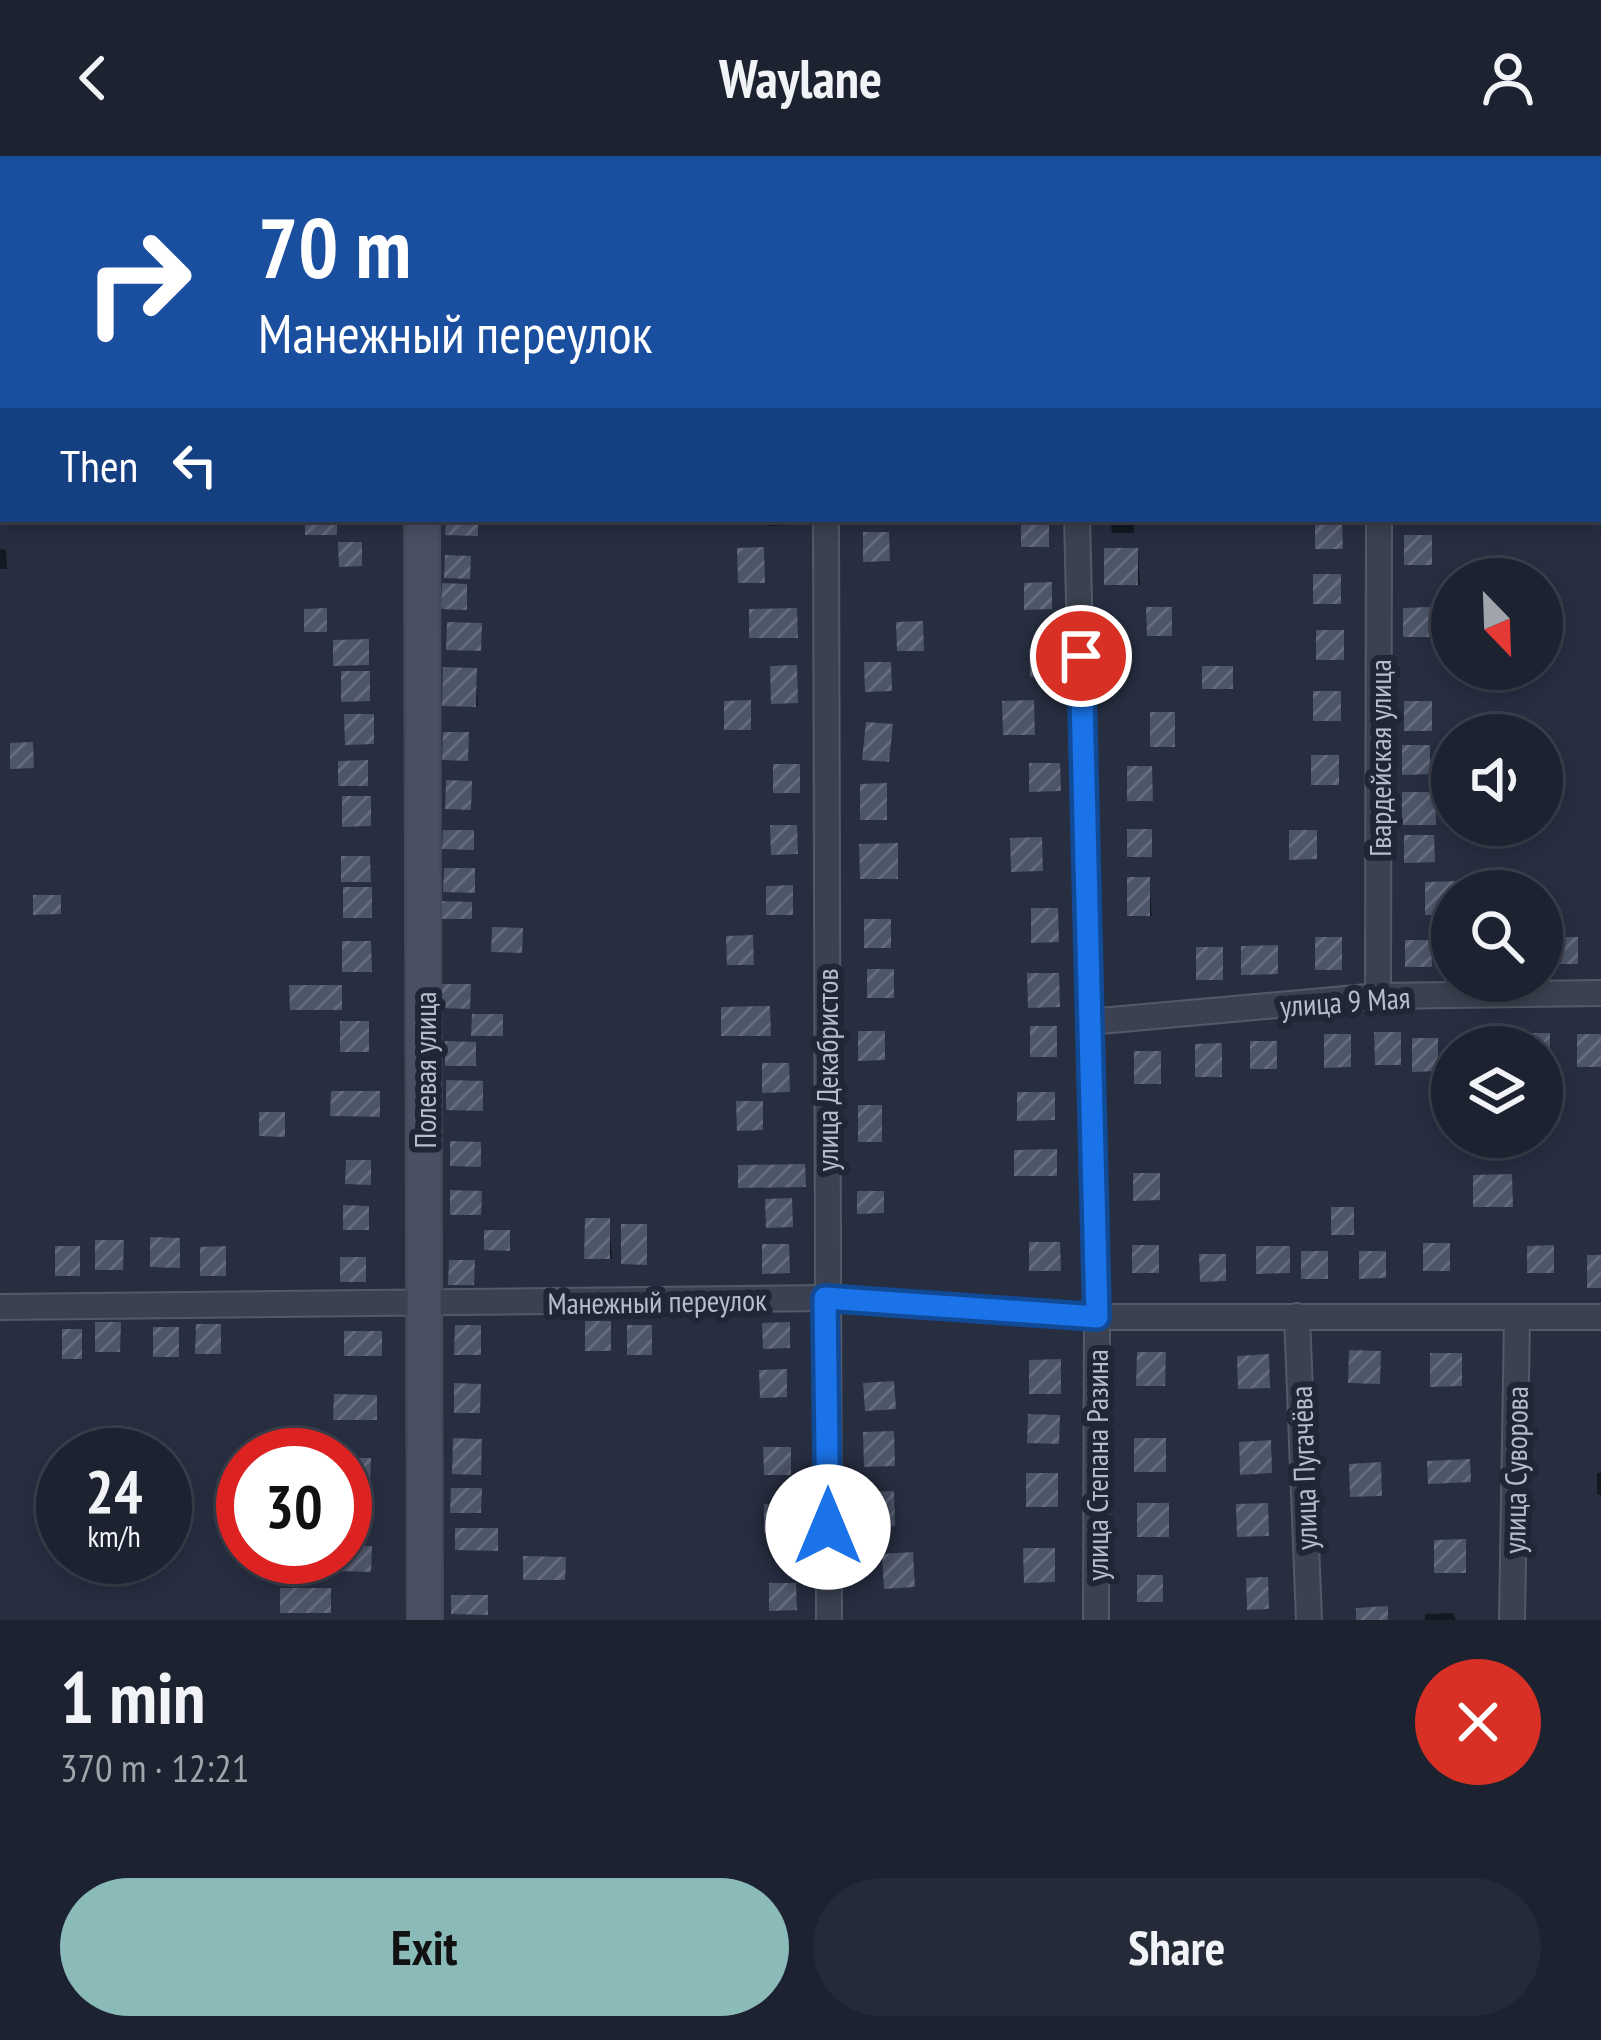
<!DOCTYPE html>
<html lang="en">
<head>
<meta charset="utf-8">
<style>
	:root { --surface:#1d2230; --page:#252a38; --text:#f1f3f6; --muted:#a0a4ab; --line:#3b3f4c; --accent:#8bbbb9 }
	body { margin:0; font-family:"PT Sans Narrow",sans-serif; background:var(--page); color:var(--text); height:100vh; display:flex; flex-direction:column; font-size:45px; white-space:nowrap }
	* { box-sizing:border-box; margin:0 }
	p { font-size:39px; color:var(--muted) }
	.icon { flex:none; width:66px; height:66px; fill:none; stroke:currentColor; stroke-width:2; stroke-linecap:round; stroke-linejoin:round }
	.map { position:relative; height:1464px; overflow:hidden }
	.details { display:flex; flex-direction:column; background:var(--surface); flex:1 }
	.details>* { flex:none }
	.guide { position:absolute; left:0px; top:0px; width:1602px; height:366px; box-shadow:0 6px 18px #0003,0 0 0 3px var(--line); background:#1a4fa0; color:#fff; overflow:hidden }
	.needle { width:78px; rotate:157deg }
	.tools { position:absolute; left:1431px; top:402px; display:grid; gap:24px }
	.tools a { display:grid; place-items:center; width:132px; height:132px; border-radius:50%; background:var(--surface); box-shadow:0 6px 18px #0003,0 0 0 3px var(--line); font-size:60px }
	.speed { position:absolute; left:36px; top:1272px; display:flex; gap:24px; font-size:60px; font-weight:700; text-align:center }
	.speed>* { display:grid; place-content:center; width:156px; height:156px; border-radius:50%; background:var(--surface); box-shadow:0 6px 18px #0003,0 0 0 3px var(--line); line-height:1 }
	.speed small { font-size:30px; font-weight:400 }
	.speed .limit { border:18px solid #d22; background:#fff; color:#111 }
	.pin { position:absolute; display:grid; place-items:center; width:102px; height:102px; color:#fff; margin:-51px; border:6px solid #fff; border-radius:50%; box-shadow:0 3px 12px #0007 }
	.me { position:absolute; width:132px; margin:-66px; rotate:0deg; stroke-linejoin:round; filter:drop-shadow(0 0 9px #0008) }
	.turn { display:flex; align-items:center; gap:42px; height:252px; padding:0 60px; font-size:54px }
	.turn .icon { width:156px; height:156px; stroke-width:2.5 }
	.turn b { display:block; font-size:84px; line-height:102px }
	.then { display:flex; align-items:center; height:114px; padding:0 60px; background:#0003; gap:24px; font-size:45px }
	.round { display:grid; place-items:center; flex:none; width:126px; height:126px; border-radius:63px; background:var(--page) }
	.head { display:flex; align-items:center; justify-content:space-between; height:204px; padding:0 60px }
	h1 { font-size:72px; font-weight:600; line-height:90px }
	.action { display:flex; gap:24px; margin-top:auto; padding:24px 60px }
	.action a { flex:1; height:138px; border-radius:72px; background:var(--accent); color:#111; font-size:48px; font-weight:600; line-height:138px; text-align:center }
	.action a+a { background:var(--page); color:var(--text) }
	header { display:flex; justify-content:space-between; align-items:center; height:156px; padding:0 60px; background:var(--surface); font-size:54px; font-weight:600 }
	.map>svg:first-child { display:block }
	.shadow { fill:#0007 }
	.building { fill:url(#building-hatch) }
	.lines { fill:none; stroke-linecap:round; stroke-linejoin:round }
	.street-casing { stroke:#535967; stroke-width:28 }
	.secondary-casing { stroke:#454a59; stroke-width:38 }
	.street { stroke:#3b4150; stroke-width:24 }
	.secondary { stroke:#495063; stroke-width:33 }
	.route-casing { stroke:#114b97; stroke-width:30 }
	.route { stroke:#1a73e8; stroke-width:21 }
	.labels { text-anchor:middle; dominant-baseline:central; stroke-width:12; stroke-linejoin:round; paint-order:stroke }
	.street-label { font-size:30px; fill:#b8bcca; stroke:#202635 }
</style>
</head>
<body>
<header><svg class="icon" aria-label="back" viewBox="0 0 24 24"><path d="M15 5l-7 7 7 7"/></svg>Waylane<svg class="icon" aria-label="person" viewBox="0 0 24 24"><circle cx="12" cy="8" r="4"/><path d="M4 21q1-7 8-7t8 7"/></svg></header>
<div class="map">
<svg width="1601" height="1464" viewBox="0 0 1601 1464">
	<defs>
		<pattern id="building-hatch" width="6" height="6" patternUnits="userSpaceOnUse" patternTransform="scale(3)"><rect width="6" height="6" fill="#4d5569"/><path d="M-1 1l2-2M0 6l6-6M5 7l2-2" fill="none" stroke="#656c7d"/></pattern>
	</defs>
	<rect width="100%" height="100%" fill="#272e40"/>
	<g class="shadow">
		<rect x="1021" y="0" width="26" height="3"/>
		<rect x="1096" y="0" width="33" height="3"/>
		<rect x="1323" y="0" width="27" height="3"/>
		<rect x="1412" y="0" width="27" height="3"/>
		<path d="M 766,363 L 792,363 L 792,369 L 769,370 Z"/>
		<path d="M 1110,363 L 1134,363 L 1134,377 L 1112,377 Z"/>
		<path d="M 0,393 L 6,394 L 7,413 L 0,413 Z"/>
		<path d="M 1138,395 L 1140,429 L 1110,429 Z"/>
		<path d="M 1447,427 L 1452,427 L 1452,449 L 1447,447 Z"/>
		<path d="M 476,515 L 478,550 L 448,550 Z"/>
		<path d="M 1149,724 L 1152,760 L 1133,760 Z"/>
		<path d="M 609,1065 L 612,1103 L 590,1102 Z"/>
		<path d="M 1597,1317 L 1601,1317 L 1601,1339 L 1597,1338 Z"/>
		<path d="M 1453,1457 L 1456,1464 L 1425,1464 L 1425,1458 Z"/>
	</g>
	<g class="building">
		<rect x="305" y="363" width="32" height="16"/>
		<path d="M 446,363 L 478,363 L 478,380 L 445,379 Z"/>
		<rect x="1021" y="363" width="28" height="28"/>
		<path d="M 1315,364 L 1342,364 L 1343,393 L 1315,393 Z"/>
		<path d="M 863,376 L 889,376 L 890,405 L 863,406 Z"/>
		<rect x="1404" y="379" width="28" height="30"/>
		<path d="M 338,386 L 362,386 L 362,410 L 339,411 Z"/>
		<path d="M 764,391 L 765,427 L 738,427 L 737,392 Z"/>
		<rect x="1104" y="392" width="34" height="37"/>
		<path d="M 445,399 L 471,400 L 470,423 L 444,422 Z"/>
		<rect x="1313" y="418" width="28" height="30"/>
		<path d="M 1052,426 L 1052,453 L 1024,454 L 1024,427 Z"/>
		<path d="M 442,427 L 467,428 L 467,454 L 441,453 Z"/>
		<path d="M 1146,451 L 1172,451 L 1172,480 L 1147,480 Z"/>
		<path d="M 1431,451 L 1431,481 L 1403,481 L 1403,452 Z"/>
		<path d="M 327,452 L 327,476 L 304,476 L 304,453 Z"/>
		<path d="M 797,452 L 798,482 L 749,482 L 749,453 Z"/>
		<path d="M 923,465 L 924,495 L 897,495 L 896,466 Z"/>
		<path d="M 447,466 L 482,467 L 481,495 L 446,494 Z"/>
		<rect x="1316" y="474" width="28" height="30"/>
		<path d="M 369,483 L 369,509 L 333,510 L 333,484 Z"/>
		<path d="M 1029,493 L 1056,493 L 1057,521 L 1030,521 Z"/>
		<path d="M 864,506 L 891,506 L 892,535 L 865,536 Z"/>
		<path d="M 797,509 L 798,547 L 771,548 L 770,510 Z"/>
		<rect x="1202" y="510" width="31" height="23"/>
		<path d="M 443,511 L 477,512 L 476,551 L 442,550 Z"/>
		<path d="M 341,515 L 370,515 L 370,545 L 341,546 Z"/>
		<rect x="1313" y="535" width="28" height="30"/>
		<path d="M 751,544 L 751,574 L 724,574 L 724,545 Z"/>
		<path d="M 1034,544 L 1035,579 L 1003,579 L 1002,545 Z"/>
		<rect x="1404" y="545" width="28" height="30"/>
		<rect x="1150" y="556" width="25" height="35"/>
		<path d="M 344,558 L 374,558 L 374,588 L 345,589 Z"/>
		<path d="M 866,566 L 893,568 L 889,606 L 862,604 Z"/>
		<path d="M 443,576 L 469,576 L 468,605 L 442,604 Z"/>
		<path d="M 33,586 L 34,612 L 10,613 L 10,587 Z"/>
		<path d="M 1402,589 L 1430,589 L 1430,618 L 1402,619 Z"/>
		<rect x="1311" y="599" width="28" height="30"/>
		<path d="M 368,604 L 368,630 L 338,630 L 338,605 Z"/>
		<path d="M 1029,607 L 1060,607 L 1061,635 L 1029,636 Z"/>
		<rect x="773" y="608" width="27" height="29"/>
		<path d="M 1127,610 L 1152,610 L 1153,645 L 1127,645 Z"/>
		<path d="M 446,624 L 472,625 L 471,654 L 445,653 Z"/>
		<path d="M 887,627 L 887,664 L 860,664 L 860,628 Z"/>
		<rect x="1402" y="636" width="34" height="33"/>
		<path d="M 342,640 L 371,640 L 371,670 L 342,671 Z"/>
		<path d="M 770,669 L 797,669 L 798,698 L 771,699 Z"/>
		<rect x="1127" y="673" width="25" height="28"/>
		<path d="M 443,674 L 474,674 L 474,694 L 442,693 Z"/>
		<path d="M 1289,674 L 1317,674 L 1317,703 L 1289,704 Z"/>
		<path d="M 1404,679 L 1434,679 L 1435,706 L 1404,707 Z"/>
		<path d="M 1042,681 L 1043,715 L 1011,716 L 1010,682 Z"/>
		<path d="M 898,687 L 898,723 L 860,723 L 859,688 Z"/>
		<path d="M 341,700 L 370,700 L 371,726 L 341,726 Z"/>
		<path d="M 444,712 L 475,712 L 475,737 L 443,736 Z"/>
		<rect x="1127" y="721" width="23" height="39"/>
		<path d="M 1459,725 L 1459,735 L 1452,735 L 1452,759 L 1425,759 L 1425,726 Z"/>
		<path d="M 793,729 L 793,759 L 766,759 L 766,730 Z"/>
		<rect x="343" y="731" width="29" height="31"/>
		<path d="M 33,739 L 61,739 L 61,758 L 33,759 Z"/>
		<path d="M 441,745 L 472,746 L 472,763 L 441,763 Z"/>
		<path d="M 1031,752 L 1058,752 L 1059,786 L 1031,787 Z"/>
		<rect x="864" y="763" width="27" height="29"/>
		<path d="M 492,771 L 523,772 L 522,797 L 491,796 Z"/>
		<path d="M 753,779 L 754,809 L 727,809 L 726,780 Z"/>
		<rect x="1315" y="781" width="27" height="33"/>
		<rect x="1551" y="781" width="27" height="27"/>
		<rect x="1405" y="784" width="27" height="27"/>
		<path d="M 342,785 L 371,785 L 372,816 L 342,816 Z"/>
		<path d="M 1278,789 L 1278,818 L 1241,819 L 1241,790 Z"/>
		<rect x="1196" y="791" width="27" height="33"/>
		<rect x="867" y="813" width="27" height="29"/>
		<path d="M 1027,817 L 1059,817 L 1060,851 L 1028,852 Z"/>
		<path d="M 440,828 L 471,828 L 470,853 L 439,852 Z"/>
		<path d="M 289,829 L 342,829 L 342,854 L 290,854 Z"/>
		<path d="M 770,850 L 771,880 L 721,880 L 721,851 Z"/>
		<path d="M 472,858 L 503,858 L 503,880 L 471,880 Z"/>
		<rect x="340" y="865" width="29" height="31"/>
		<rect x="1030" y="870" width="27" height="31"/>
		<path d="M 858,875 L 885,875 L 885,904 L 858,905 Z"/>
		<path d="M 1374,876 L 1401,876 L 1401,909 L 1375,909 Z"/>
		<path d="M 1493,877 L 1493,891 L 1466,891 L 1466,878 Z"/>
		<path d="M 1523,877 L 1550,877 L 1550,910 L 1542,910 L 1542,891 L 1523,891 Z"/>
		<path d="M 1324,878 L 1351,878 L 1351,911 L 1324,912 Z"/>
		<rect x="1577" y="878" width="24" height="33"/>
		<path d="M 1412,882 L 1438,882 L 1438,915 L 1412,916 Z"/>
		<path d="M 445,885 L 476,886 L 476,910 L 445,910 Z"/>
		<rect x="1250" y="885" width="27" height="28"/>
		<path d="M 1222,887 L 1222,921 L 1195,921 L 1195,888 Z"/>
		<rect x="1134" y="895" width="27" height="33"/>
		<path d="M 762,907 L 789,907 L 790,936 L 762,937 Z"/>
		<path d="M 446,924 L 483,925 L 483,955 L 446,954 Z"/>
		<path d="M 331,935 L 380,935 L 380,961 L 330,960 Z"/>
		<path d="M 1017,936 L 1055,936 L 1055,964 L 1017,965 Z"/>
		<path d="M 736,945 L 763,945 L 763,974 L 737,975 Z"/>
		<rect x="858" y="949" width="24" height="37"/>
		<path d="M 259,956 L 285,956 L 285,981 L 259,980 Z"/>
		<path d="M 450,985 L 481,986 L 481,1011 L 450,1010 Z"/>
		<path d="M 1057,993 L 1057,1020 L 1014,1020 L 1014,994 Z"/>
		<path d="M 346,1004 L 371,1004 L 371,1029 L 345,1028 Z"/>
		<path d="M 805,1008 L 806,1031 L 738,1032 L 738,1009 Z"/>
		<path d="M 1133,1017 L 1160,1017 L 1160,1044 L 1133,1045 Z"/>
		<path d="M 1512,1018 L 1513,1051 L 1473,1051 L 1473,1019 Z"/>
		<path d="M 450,1034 L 482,1035 L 481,1059 L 450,1059 Z"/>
		<path d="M 857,1035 L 884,1035 L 884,1057 L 857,1058 Z"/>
		<path d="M 792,1042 L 793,1071 L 766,1072 L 765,1043 Z"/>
		<path d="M 343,1049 L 369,1050 L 369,1074 L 343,1074 Z"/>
		<rect x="1331" y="1051" width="23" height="28"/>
		<path d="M 585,1062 L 610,1062 L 610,1103 L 584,1103 Z"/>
		<path d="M 621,1068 L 647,1068 L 647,1109 L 621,1108 Z"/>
		<path d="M 484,1074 L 510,1074 L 510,1095 L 484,1094 Z"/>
		<path d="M 150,1081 L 180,1082 L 180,1112 L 150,1111 Z"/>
		<path d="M 95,1084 L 124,1084 L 123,1114 L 95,1114 Z"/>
		<path d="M 1029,1086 L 1060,1086 L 1061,1115 L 1029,1115 Z"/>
		<rect x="1423" y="1087" width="27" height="28"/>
		<path d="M 762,1088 L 789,1088 L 790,1117 L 762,1118 Z"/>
		<rect x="1132" y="1089" width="27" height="28"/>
		<path d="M 1554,1089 L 1554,1117 L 1527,1117 L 1527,1090 Z"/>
		<rect x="55" y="1090" width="25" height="30"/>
		<path d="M 226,1090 L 226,1120 L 200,1120 L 200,1091 Z"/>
		<path d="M 1256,1090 L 1290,1090 L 1290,1117 L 1256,1118 Z"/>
		<rect x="1301" y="1095" width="27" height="28"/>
		<path d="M 1359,1095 L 1386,1095 L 1386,1122 L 1359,1123 Z"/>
		<path d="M 1199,1098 L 1226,1098 L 1226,1125 L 1200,1126 Z"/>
		<rect x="1587" y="1099" width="14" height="33"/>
		<rect x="340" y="1101" width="26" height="25"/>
		<path d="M 449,1104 L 475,1104 L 474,1129 L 448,1129 Z"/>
		<rect x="585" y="1165" width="26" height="30"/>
		<path d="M 95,1166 L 121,1166 L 120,1196 L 95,1196 Z"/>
		<path d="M 790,1166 L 790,1192 L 763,1193 L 762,1167 Z"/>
		<path d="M 196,1168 L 221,1168 L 221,1198 L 195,1198 Z"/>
		<path d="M 455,1169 L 481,1169 L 481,1199 L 454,1199 Z"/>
		<rect x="627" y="1169" width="25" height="30"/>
		<rect x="153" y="1171" width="26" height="30"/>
		<rect x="62" y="1173" width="20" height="30"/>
		<rect x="344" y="1175" width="38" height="25"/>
		<path d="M 1349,1194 L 1381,1195 L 1380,1228 L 1348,1227 Z"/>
		<path d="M 1137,1196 L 1166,1196 L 1165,1230 L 1136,1230 Z"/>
		<path d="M 1430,1197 L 1462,1197 L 1462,1230 L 1430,1231 Z"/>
		<path d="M 1269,1198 L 1270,1232 L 1238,1233 L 1237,1200 Z"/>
		<path d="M 1061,1203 L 1061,1238 L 1029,1238 L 1029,1204 Z"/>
		<path d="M 787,1213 L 787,1241 L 760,1242 L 759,1214 Z"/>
		<path d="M 894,1225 L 896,1253 L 865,1255 L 863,1227 Z"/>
		<path d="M 454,1227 L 481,1228 L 480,1257 L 454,1257 Z"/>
		<path d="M 334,1238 L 377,1239 L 377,1264 L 333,1264 Z"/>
		<path d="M 1028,1258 L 1060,1259 L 1059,1288 L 1027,1287 Z"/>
		<path d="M 894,1275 L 895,1310 L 864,1311 L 863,1276 Z"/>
		<path d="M 453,1282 L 482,1283 L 481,1319 L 452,1318 Z"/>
		<rect x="1134" y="1282" width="32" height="34"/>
		<path d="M 1271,1284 L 1272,1317 L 1240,1319 L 1239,1286 Z"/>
		<path d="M 763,1291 L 791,1291 L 791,1319 L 764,1319 Z"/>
		<path d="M 345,1302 L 371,1302 L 370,1327 L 345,1327 Z"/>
		<path d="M 1470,1303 L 1471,1326 L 1428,1328 L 1427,1305 Z"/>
		<path d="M 1381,1306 L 1382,1340 L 1350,1341 L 1349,1308 Z"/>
		<rect x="1026" y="1317" width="32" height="34"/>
		<path d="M 451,1332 L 482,1332 L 481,1357 L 450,1357 Z"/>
		<path d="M 894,1335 L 895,1370 L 864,1372 L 863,1336 Z"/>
		<path d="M 791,1347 L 792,1375 L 764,1376 L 764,1348 Z"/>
		<rect x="1137" y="1347" width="32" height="34"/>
		<path d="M 1268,1347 L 1269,1380 L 1237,1381 L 1236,1348 Z"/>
		<path d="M 345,1349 L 371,1350 L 371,1375 L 345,1375 Z"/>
		<path d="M 455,1372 L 498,1372 L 498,1395 L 455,1394 Z"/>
		<path d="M 1466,1383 L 1466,1417 L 1434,1417 L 1434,1384 Z"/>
		<path d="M 345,1390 L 372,1390 L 371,1416 L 334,1415 L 334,1401 L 345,1401 Z"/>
		<path d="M 1023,1392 L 1055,1392 L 1055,1426 L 1024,1427 Z"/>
		<path d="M 913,1396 L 915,1431 L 884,1433 L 882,1398 Z"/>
		<path d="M 523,1400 L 566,1401 L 565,1424 L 523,1424 Z"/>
		<rect x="1137" y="1419" width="26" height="27"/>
		<path d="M 1268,1421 L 1269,1453 L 1247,1454 L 1246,1422 Z"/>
		<path d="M 769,1427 L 796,1427 L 797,1454 L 769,1455 Z"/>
		<rect x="280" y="1432" width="51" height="25"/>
		<path d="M 451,1439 L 488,1439 L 488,1459 L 451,1458 Z"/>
		<path d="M 1388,1450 L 1388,1464 L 1356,1464 L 1356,1452 Z"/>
	</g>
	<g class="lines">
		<defs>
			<g id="street">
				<path d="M 1069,0 L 1069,3"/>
				<path d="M 1377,0 L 1377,3"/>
				<path d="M 827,3 L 827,0"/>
				<path d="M 1599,145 L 1601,145"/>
				<path d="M 826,363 L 829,1464"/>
				<path d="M 1077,363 L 1097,1161 L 1096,1464"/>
				<path d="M 1378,840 L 1379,363"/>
				<path d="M 1089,866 L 1378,840 L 1601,837"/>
				<path d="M 0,1151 L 825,1142 L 1097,1161 L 1601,1161"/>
				<path d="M 1297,1160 L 1309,1464"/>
				<path d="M 1512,1464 L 1517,1163"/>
			</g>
			<g id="secondary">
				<path d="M 422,0 L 422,3"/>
				<path d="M 422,363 L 425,1464"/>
			</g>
		</defs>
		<use href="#street" class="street-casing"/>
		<use href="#secondary" class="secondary-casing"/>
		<use href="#street" class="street"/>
		<use href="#secondary" class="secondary"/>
	</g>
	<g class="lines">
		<defs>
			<path id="route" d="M 828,1371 L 825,1142 L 1097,1161 L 1081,500"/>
		</defs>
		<use href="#route" class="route-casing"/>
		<use href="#route" class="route"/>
	</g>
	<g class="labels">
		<g class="street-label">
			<text transform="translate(1379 602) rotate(-90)">Гвардейская улица</text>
			<text transform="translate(1345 845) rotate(-4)">улица 9 Мая</text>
			<text transform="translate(424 914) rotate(-90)">Полевая улица</text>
			<text transform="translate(826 914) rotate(-90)">улица Декабристов</text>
			<text transform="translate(657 1145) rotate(-1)">Манежный переулок</text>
			<text transform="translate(1096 1309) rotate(-90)">улица Степана Разина</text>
			<text transform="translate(1303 1312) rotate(-92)">улица Пугачёва</text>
			<text transform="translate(1515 1314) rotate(-89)">улица Суворова</text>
		</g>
	</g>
</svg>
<div class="tools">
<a><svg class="needle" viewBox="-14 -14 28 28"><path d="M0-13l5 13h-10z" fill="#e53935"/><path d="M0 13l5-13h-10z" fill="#a0a4ab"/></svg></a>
<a><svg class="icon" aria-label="sound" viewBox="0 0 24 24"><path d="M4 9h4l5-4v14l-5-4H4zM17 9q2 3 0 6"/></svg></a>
<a><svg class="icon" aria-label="search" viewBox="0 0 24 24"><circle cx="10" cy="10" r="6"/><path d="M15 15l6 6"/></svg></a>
<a><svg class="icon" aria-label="layers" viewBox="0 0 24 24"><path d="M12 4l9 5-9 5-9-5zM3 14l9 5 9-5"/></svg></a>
</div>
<div class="speed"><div>24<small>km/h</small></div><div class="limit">30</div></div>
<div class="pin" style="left:1081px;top:500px;background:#d93025"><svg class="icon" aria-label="arrive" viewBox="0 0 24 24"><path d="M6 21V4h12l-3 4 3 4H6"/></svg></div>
<svg class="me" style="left:828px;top:1371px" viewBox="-20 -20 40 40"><circle r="19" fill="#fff"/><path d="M0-13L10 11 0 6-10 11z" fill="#1a73e8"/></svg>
<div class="guide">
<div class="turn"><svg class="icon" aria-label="right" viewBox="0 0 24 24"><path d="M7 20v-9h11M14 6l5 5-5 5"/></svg><div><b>70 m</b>Манежный переулок</div></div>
<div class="then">Then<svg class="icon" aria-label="left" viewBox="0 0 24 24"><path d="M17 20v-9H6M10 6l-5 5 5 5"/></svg></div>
</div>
</div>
<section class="details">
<div class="head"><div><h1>1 min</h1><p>370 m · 12:21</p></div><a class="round" style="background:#d93025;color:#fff"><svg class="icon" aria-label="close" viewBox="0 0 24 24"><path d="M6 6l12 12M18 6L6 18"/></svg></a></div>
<div class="action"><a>Exit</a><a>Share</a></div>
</section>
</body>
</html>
